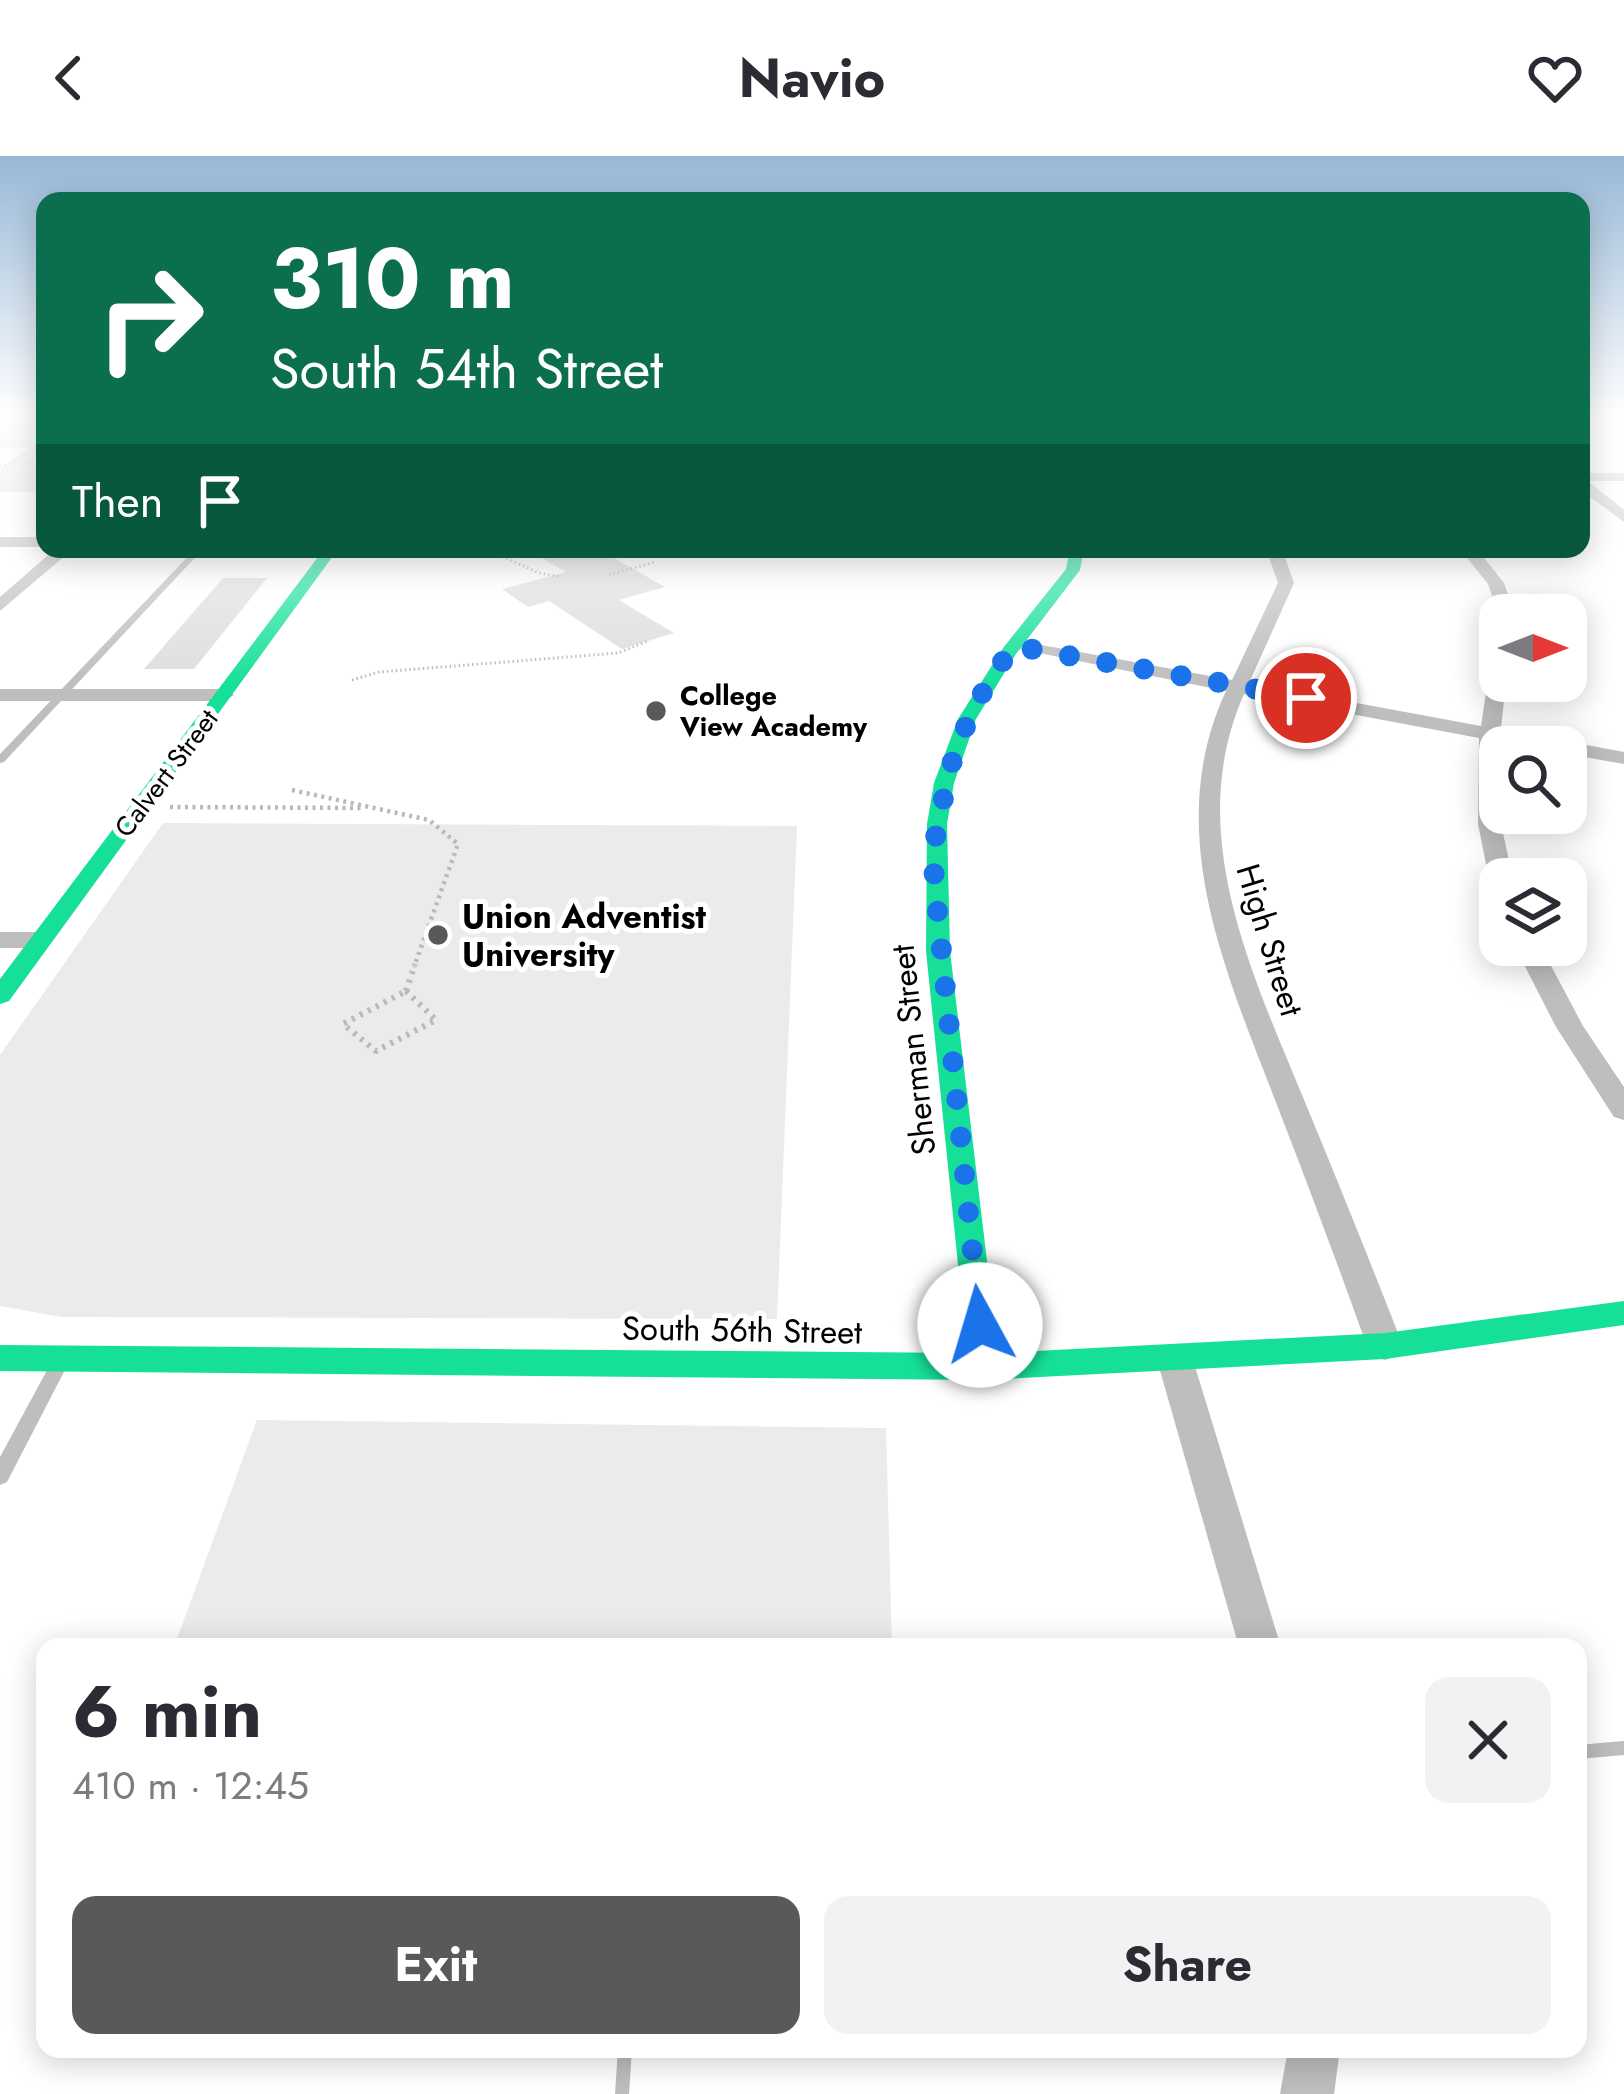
<!DOCTYPE html>
<html lang="en">
<head>
<meta charset="utf-8">
<style>
	:root { --surface:#fff; --page:#f2f2f3; --text:#2b2b33; --muted:#7c7c81; --accent:#595959 }
	body { margin:0; font-family:Jost,sans-serif; background:var(--page); color:var(--text); height:100vh; display:flex; flex-direction:column; font-size:45px; white-space:nowrap }
	* { box-sizing:border-box; margin:0 }
	p { font-size:39px; color:var(--muted) }
	.icon { flex:none; width:66px; height:66px; fill:none; stroke:currentColor; stroke-width:2; stroke-linecap:round; stroke-linejoin:round }
	.map { position:relative; flex:1; overflow:hidden }
	.sheet { position:absolute; left:36px; top:1482px; width:1551px; height:420px; display:flex; flex-direction:column; background:var(--surface); border-radius:24px; box-shadow:0 6px 30px #0003 }
	.sheet>* { flex:none }
	.guide { position:absolute; left:36px; top:36px; width:1554px; height:366px; border-radius:24px; box-shadow:0 6px 30px #0003; background:#0b6e4f; color:#fff; overflow:hidden }
	.needle { width:78px; rotate:90deg }
	.buttons { position:absolute; left:1479px; top:438px; display:grid; gap:24px }
	.buttons a { display:grid; place-items:center; width:108px; height:108px; border-radius:24px; background:var(--surface); box-shadow:0 6px 30px #0003; font-size:60px }
	.pin { position:absolute; display:grid; place-items:center; width:102px; height:102px; color:#fff; margin:-51px; border:6px solid #fff; border-radius:50%; box-shadow:0 3px 12px #0007 }
	.me { position:absolute; width:132px; margin:-66px; rotate:354deg; stroke-linejoin:round; filter:drop-shadow(0 0 9px #0008) }
	.turn { display:flex; align-items:center; gap:42px; height:252px; padding:0 36px; font-size:54px }
	.turn .icon { width:156px; height:156px; stroke-width:2.5 }
	.turn b { display:block; font-size:84px; line-height:102px }
	.then { display:flex; align-items:center; height:114px; padding:0 36px; background:#0003; gap:24px; font-size:45px }
	.round { display:grid; place-items:center; flex:none; width:126px; height:126px; border-radius:24px; background:var(--page) }
	.headline { display:flex; align-items:center; justify-content:space-between; height:204px; padding:0 36px }
	h1 { font-size:72px; font-weight:700; line-height:90px }
	.cta { display:flex; gap:24px; margin-top:auto; padding:24px 36px }
	.cta a { flex:1; height:138px; border-radius:24px; background:var(--accent); color:#fff; font-size:48px; font-weight:700; line-height:138px; text-align:center }
	.cta a+a { background:var(--page); color:var(--text) }
	header { display:flex; justify-content:space-between; align-items:center; height:156px; padding:0 36px; background:var(--surface); font-size:54px; font-weight:700 }
	.map>svg:first-child { display:block }
	.green { fill:#ebebeb }
	.lines { fill:none; stroke-linecap:round; stroke-linejoin:round }
	.stream { stroke:#bdbdbd; stroke-width:14 }
	.building { fill:#dedede }
	.path-far2 { stroke:#b9b9b9; stroke-width:3; stroke-dasharray:1.5 3; stroke-linecap:butt }
	.path-far1 { stroke:#b9b9b9; stroke-width:4.5; stroke-dasharray:3 4.5; stroke-linecap:butt }
	.path { stroke:#b9b9b9; stroke-width:6; stroke-dasharray:3 6; stroke-linecap:butt }
	.lane { fill:#bebebe; fill-rule:evenodd }
	.street { fill:#bebebe; fill-rule:evenodd }
	.fast { fill:#16e098; fill-rule:evenodd }
	.route { stroke:#1a73e8; stroke-width:21; stroke-dasharray:0 37.8 }
	.poi-dot { fill:#595959; stroke:#fff; stroke-width:4.5 }
	.labels { text-anchor:middle; dominant-baseline:central; stroke-width:10; stroke-linejoin:round; paint-order:stroke }
	.far-poi-label { font-size:27px; font-weight:bold; fill:#000; stroke:#fff; text-anchor:start }
	.far-street-label { font-size:27px; fill:#000; stroke:#fff }
	.poi-label { font-size:33px; font-weight:bold; fill:#000; stroke:#fff; text-anchor:start }
	.street-label { font-size:33px; fill:#000; stroke:#fff }
</style>
</head>
<body>
<header><svg class="icon" aria-label="back" viewBox="0 0 24 24"><path d="M15 5l-7 7 7 7"/></svg>Navio<svg class="icon" aria-label="heart" viewBox="0 0 24 24"><path d="M12 20l-8-8c-3-5 5-10 8-4 3-6 11-1 8 4z"/></svg></header>
<div class="map">
<svg width="1624" height="1938" viewBox="0 0 1624 1938">
	<rect width="100%" height="100%" fill="#fff"/>
	<g class="green">
		<path d="M 163,667 L 797,670 L 777,1163 L 62,1161 L 0,1150 L 0,899 Z"/>
		<path d="M 257,1264 L 886,1272 L 892,1491 L 174,1491 Z"/>
	</g>
	<g class="lines">
		<g class="stream">
			<path d="M 1578,1596 L 1624,1592"/>
			<path d="M 622,1938 L 625,1893"/>
		</g>
	</g>
	<g class="building">
		<path d="M 0,260 L 45,260 L 45,336 L 0,336 L 0,313 L 28,292 L 0,292 Z"/>
		<path d="M 526,393 L 597,393 L 637,415 L 665,431 L 619,444 L 674,477 L 622,493 L 549,445 L 528,451 L 502,433 L 566,416 Z"/>
		<path d="M 223,422 L 267,422 L 194,513 L 144,513 Z"/>
	</g>
	<g class="lines">
		<g class="path-far2">
			<path d="M 6,276 L 33,258"/>
			<path d="M 0,289 L 25,289"/>
			<path d="M 30,296 L 45,296"/>
			<path d="M 9,308 L 25,297"/>
			<path d="M 0,309 L 34,308 L 45,316"/>
			<path d="M 486,393 L 539,417 L 562,421"/>
			<path d="M 510,399 L 527,394"/>
			<path d="M 609,419 L 655,406"/>
			<path d="M 352,524 L 379,516 L 618,497 L 648,485"/>
		</g>
		<g class="path-far1">
			<path d="M 292,634 L 429,664 L 458,688 L 414,811"/>
			<path d="M 170,651 L 361,652"/>
		</g>
		<g class="path">
			<path d="M 406,835 L 436,864 L 376,895 L 343,868 Z"/>
			<path d="M 406,835 L 415,808"/>
		</g>
		<g class="lane">
			<path d="M 1599,258 L 1624,260 L 1624,264 Z"/>
			<path d="M 195,393 L 203,393 L 4,606 L 0,607 L 0,598 Z"/>
			<path d="M 58,1203 L 64,1205 L 67,1210 L 7,1326 L 0,1329 L 0,1301 L 52,1205 Z"/>
		</g>
		<g class="street">
			<path d="M 1581,317 L 1624,317 L 1624,325 L 1588,325 L 1624,354 L 1624,366 L 1581,334 Z"/>
			<rect x="0" y="381" width="45" height="10"/>
			<path d="M 55,393 L 73,393 L 0,455 L 0,441 Z"/>
			<path d="M 1266,393 L 1282,393 L 1294,427 L 1249,527 L 1481,570 L 1491,502 L 1500,496 L 1500,525 L 1506,525 L 1501,573 L 1624,596 L 1624,608 L 1566,598 L 1566,591 L 1500,585 L 1501,668 L 1513,723 L 1500,723 L 1500,730 L 1489,723 L 1478,668 L 1479,582 L 1244,538 C 1182,678 1254,821 1307,951 C 1340,1031 1372,1110 1403,1190 L 1397,1200 L 1385,1204 L 1373,1200 L 1367,1190 C 1338,1109 1308,1029 1277,949 C 1226,816 1161,675 1226,535 L 1005,490 L 1014,484 L 1232,524 L 1278,427 Z"/>
			<path d="M 1460,393 L 1477,393 L 1504,427 L 1515,459 L 1500,463 L 1488,428 Z"/>
			<path d="M 0,533 L 224,533 L 234,539 L 224,545 L 0,545 Z"/>
			<path d="M 0,776 L 41,776 L 54,784 L 41,792 L 0,792 Z"/>
			<path d="M 1514,789 L 1540,789 L 1583,870 L 1624,931 L 1624,964 L 1614,961 L 1556,871 Z"/>
			<path d="M 1175,1189 L 1188,1194 L 1193,1204 L 1281,1491 L 1239,1491 L 1157,1204 L 1162,1194 Z"/>
			<path d="M 1288,1893 L 1340,1893 L 1334,1938 L 1280,1938 Z"/>
		</g>
		<g class="fast">
			<path d="M 324,393 L 338,393 L 9,845 L 0,848 L 0,823 Z"/>
			<path d="M 1070,393 L 1084,393 L 1080,414 L 1016,498 L 976,563 L 954,627 L 947,668 L 950,795 L 998,1197 L 1385,1177 L 1624,1145 L 1624,1169 L 1385,1203 L 984,1224 L 0,1215 L 0,1189 L 967,1197 L 926,795 L 927,668 L 934,627 L 958,563 L 1003,492 L 1066,413 Z"/>
		</g>
	</g>
	<linearGradient id="sky" x2="0" y2="1"><stop stop-color="#97b8d7"/><stop offset="0.49" stop-color="#fff"/><stop offset="1" stop-color="#fff" stop-opacity="0"/></linearGradient>
	<rect width="1624" height="529" fill="url(#sky)"/>
	<g class="lines">
		<path class="route" d="M 980,1169 L 934,721 L 936,674 L 956,590 L 989,524 L 1014,490 L 1306,542"/>
	</g>
	<g class="poi-dot">
		<circle cx="656" cy="555" r="12"/>
		<circle cx="438" cy="779" r="12"/>
	</g>
	<g class="labels">
		<g class="far-poi-label">
			<text x="680" y="539">College<tspan x="680" dy="31">View Academy</tspan></text>
		</g>
		<g class="far-street-label">
			<text transform="translate(166 617) rotate(-53)">Calvert Street</text>
		</g>
		<g class="poi-label">
			<text x="462" y="760">Union Adventist<tspan x="462" dy="38">University</tspan></text>
		</g>
		<g class="street-label">
			<text transform="translate(1270 784) rotate(73)">High Street</text>
			<text transform="translate(913 894) rotate(-96)">Sherman Street</text>
			<text transform="translate(742 1174) rotate(1)">South 56th Street</text>
		</g>
	</g>
</svg>
<div class="buttons">
<a><svg class="needle" viewBox="-14 -14 28 28"><path d="M0-13l5 13h-10z" fill="#e53935"/><path d="M0 13l5-13h-10z" fill="#7c7c81"/></svg></a>
<a><svg class="icon" aria-label="search" viewBox="0 0 24 24"><circle cx="10" cy="10" r="6"/><path d="M15 15l6 6"/></svg></a>
<a><svg class="icon" aria-label="layers" viewBox="0 0 24 24"><path d="M12 4l9 5-9 5-9-5zM3 14l9 5 9-5"/></svg></a>
</div>
<div class="pin" style="left:1306px;top:542px;background:#d93025"><svg class="icon" aria-label="arrive" viewBox="0 0 24 24"><path d="M6 21V4h12l-3 4 3 4H6"/></svg></div>
<svg class="me" style="left:980px;top:1169px" viewBox="-20 -20 40 40"><circle r="19" fill="#fff"/><path d="M0-13L10 11 0 6-10 11z" fill="#1a73e8"/></svg>
<div class="guide">
<div class="turn"><svg class="icon" aria-label="right" viewBox="0 0 24 24"><path d="M7 20v-9h11M14 6l5 5-5 5"/></svg><div><b>310 m</b>South 54th Street</div></div>
<div class="then">Then<svg class="icon" aria-label="arrive" viewBox="0 0 24 24"><path d="M6 21V4h12l-3 4 3 4H6"/></svg></div>
</div>
<section class="sheet">
<div class="headline"><div><h1>6 min</h1><p>410 m · 12:45</p></div><a class="round"><svg class="icon" aria-label="close" viewBox="0 0 24 24"><path d="M6 6l12 12M18 6L6 18"/></svg></a></div>
<div class="cta"><a>Exit</a><a>Share</a></div>
</section>
</div>
</body>
</html>
